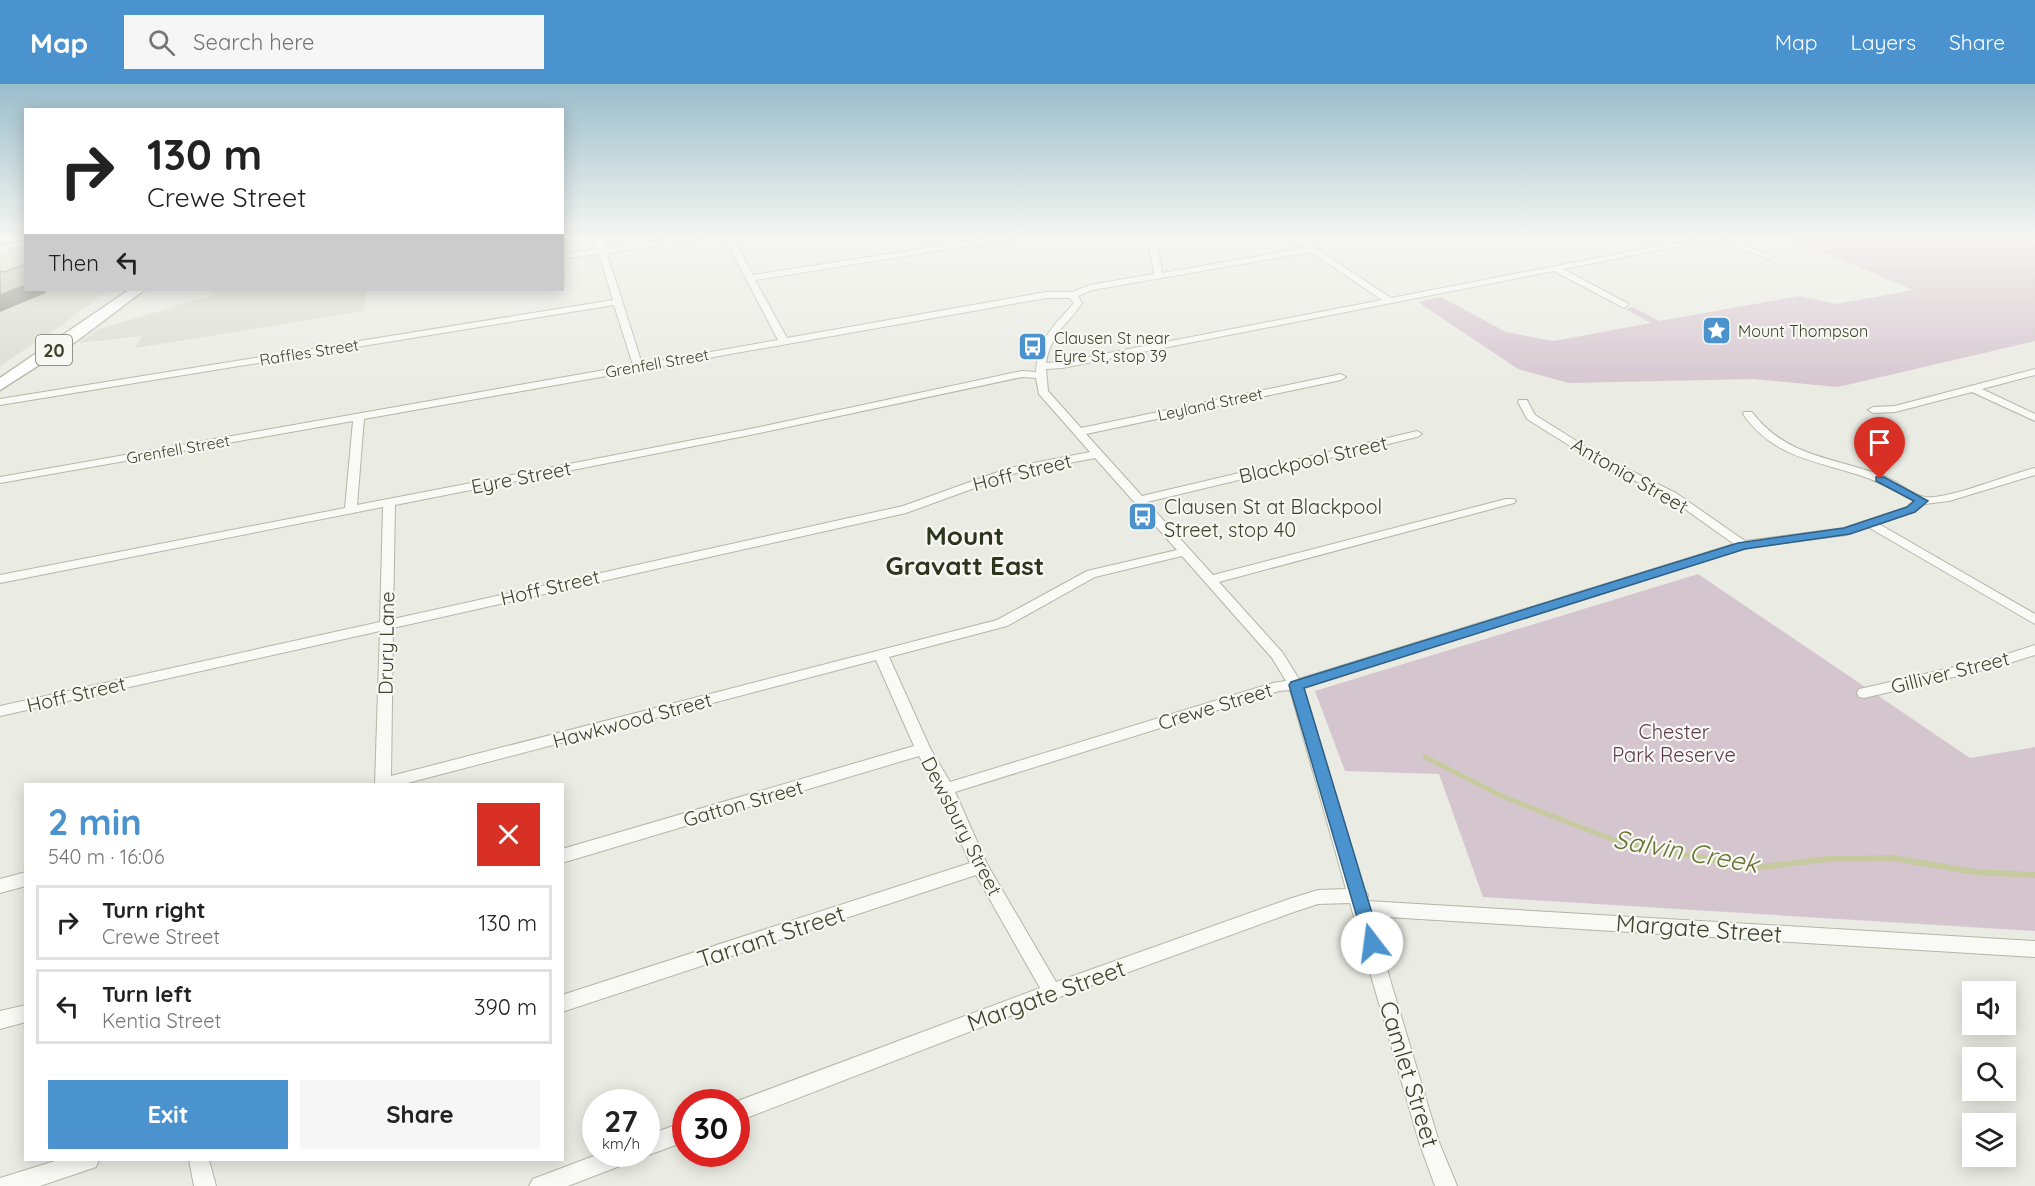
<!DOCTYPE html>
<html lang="en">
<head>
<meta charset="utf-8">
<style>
	:root { --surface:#fff; --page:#f6f6f6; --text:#222; --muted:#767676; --line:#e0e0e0; --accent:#4a93ce }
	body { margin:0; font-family:Quicksand,sans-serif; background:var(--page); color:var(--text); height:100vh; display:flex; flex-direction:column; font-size:22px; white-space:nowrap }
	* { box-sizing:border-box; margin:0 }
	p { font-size:20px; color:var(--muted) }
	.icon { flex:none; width:33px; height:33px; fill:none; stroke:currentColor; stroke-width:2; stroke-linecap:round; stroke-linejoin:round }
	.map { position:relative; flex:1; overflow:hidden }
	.side { position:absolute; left:24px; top:699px; width:540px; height:378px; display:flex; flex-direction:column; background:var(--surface); border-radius:0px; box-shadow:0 3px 15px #0003 }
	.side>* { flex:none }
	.banner { position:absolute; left:24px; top:24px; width:540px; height:183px; border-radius:0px; box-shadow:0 3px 15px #0003; background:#fff; color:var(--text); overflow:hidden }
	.fabs { position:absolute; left:1962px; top:897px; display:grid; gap:12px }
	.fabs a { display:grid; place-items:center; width:54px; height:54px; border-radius:0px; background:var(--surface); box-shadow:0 3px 15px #0003; font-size:30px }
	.speed { position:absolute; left:582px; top:1005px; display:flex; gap:12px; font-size:30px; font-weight:700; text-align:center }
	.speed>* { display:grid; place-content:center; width:78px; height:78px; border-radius:50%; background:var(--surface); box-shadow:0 3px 15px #0003; line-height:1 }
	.speed small { font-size:15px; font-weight:400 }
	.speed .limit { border:9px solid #d22; background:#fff; color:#111 }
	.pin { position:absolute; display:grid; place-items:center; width:51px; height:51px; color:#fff; margin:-62px -26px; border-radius:50% 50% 50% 0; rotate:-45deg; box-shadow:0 0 6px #0007 }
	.pin .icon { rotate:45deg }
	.me { position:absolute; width:66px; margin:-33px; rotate:345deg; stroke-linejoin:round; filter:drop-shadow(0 0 4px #0008) }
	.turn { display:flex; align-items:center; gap:21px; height:126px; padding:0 24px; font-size:27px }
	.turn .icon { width:78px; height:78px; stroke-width:2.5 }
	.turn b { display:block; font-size:42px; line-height:51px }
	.then { display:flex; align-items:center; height:57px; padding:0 24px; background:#0003; gap:12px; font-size:22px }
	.round { display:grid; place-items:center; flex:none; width:63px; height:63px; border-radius:0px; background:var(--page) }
	.overview { display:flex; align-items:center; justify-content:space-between; height:102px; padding:0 24px }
	h1 { font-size:36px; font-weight:800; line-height:45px; color:var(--accent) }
	.action { display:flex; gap:12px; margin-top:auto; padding:12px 24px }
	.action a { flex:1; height:69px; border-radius:0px; background:var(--accent); color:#fff; font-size:24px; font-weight:800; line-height:69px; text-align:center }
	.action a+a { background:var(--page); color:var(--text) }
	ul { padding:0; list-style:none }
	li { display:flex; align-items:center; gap:18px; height:75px; margin:0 12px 9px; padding:0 12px; border:3px solid var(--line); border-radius:0px }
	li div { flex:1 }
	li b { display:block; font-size:22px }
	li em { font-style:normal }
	header { display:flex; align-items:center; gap:36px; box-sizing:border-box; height:84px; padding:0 30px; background:var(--accent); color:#fff }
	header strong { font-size:28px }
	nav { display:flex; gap:33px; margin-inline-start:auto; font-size:21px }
	.search { width:420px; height:54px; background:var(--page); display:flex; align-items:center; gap:15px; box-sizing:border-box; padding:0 21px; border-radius:0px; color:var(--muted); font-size:22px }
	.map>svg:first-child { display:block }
	.built { fill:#daddd1 }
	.green { fill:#d5c5cf }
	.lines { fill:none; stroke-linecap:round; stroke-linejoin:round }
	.stream-far1 { stroke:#c6cb9f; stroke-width:5 }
	.stream { stroke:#c6cb9f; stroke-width:6 }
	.minor-casing { stroke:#b3b6a8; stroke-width:2 }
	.primary-casing { stroke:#b3b7a3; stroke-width:3 }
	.minor { fill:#f9f9f6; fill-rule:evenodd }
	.primary { fill:#fff; fill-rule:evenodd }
	.shaded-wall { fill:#8a8d82 }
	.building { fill:#c5c9ba; stroke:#8a8d82; stroke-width:1.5 }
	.route { fill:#4a93ce; stroke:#306086; stroke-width:1.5 }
	.labels { text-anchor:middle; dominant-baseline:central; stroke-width:4.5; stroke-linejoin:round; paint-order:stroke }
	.far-poi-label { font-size:16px; fill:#3e442b; stroke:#f7f8f3; text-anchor:start }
	.far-street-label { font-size:16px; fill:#3e442b; stroke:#f7f8f3 }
	.shield { fill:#f7f8f3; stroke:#767a67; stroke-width:1.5 }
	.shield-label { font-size:18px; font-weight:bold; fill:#3e442b }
	.street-label { font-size:20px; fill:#3e442b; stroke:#f7f8f3 }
	.poi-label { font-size:20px; fill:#3e442b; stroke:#f7f8f3; text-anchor:start }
	.park-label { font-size:20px; fill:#5f384f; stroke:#f7f8f3 }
	.near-street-label { font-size:24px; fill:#3e442b; stroke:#f7f8f3 }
	.district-label { font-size:26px; font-weight:bold; fill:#2e351d; stroke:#f7f8f3 }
	.near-water-label { font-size:26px; font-style:italic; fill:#687333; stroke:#f7f8f3 }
</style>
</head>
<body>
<header>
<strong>Map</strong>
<div class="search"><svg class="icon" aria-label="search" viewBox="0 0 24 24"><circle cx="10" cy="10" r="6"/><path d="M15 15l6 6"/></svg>Search here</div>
<nav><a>Map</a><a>Layers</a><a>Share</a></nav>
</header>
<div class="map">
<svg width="2035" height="1102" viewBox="0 0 2035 1102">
	<rect width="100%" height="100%" fill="#eaebe3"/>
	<g class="built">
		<path d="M 25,161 L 26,206 L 108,206 L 62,241 L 0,282 L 0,171 Z"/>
		<path d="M 209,206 L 366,206 L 364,227 L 135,264 L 142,252 L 79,259 L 99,245 L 217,210 Z"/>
	</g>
	<g class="green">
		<path d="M 1783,151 L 2035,151 L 2035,257 L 1838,303 L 1754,295 L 1569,299 L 1518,285 L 1418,218 L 1441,213 L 1506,248 L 1554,257 L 1651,239 L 1625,225 L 1633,223 L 1659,237 L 1799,212 L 1836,220 L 1913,206 Z"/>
		<path d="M 1698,490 L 1970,674 L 2035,663 L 2035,847 L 1483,813 L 1439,690 L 1345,687 L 1315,607 Z"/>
	</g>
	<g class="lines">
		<path class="stream-far1" d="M 1425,673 L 1506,714 L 1614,756 L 1696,773"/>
		<path class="stream" d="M 1689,771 L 1753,784 L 1829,775 L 1892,774 L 1975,788 L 2035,791"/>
		<defs>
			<g id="minor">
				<path d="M 593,151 L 601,151 L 605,164 L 696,151 L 716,151 L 712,153 L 607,169 L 642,280 L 778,256 L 723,151 L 731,151 L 753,191 L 1010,151 L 1029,151 L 1025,153 L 755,196 L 787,254 L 1046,208 L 1072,208 L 1090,201 L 1154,190 L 1149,161 L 1144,151 L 1152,151 L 1157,161 L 1162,189 L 1305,164 L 1287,151 L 1296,151 L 1391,214 L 1695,155 L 1723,155 L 1772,171 L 1773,173 L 1769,175 L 1722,159 L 1695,159 L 1563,185 L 1627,219 L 1628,221 L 1624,224 L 1554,187 L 1062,284 L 1046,285 L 1048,307 L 1081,344 L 1341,290 L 1346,293 L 1341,296 L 1086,350 L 1142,412 L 1417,347 L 1422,350 L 1417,353 L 1147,418 L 1213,491 L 1506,415 L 1514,415 L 1516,417 L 1514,419 L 1219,498 L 1282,568 L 1299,595 L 1734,460 L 1668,413 L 1591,375 L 1527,335 L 1518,318 L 1519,316 L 1527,316 L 1535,331 L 1599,371 L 1676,409 L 1745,457 L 1844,444 L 1907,423 L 1914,417 C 1896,408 1879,397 1859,391 C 1813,376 1773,373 1743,330 L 1744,328 L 1752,328 C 1787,374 1834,373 1884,392 C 1897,397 1912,411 1925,413 C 1948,416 2009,390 2035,384 L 2035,391 L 1949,417 L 1925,420 L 1915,427 L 1879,440 L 2035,530 L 2035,540 L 1868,443 L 1846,451 L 1745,464 L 1304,604 L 1364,805 L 1368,811 L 1367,817 L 2035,857 L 2035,873 L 1371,832 L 1439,1058 L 1457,1102 L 1435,1102 L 1419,1058 L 1350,819 L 1318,820 L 1291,829 L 1057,914 L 736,1038 L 735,1018 L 1040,904 L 976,791 L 562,928 L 562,911 L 970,779 L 938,706 L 919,672 L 562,779 L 562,765 L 914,662 L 876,576 L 404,700 L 375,700 L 380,547 L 0,632 L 0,622 L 380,538 L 383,423 L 0,499 L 0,491 L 345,424 L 353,337 L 0,399 L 0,393 L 633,281 L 614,221 L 0,321 L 0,315 L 613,216 L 599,170 L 562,175 L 562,170 L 597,165 ZM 1311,168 L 1382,216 L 1062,278 L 1046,279 C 1052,247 1066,243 1082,219 L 1078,212 L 1092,206 ZM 1046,214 L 1070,214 L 1074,219 C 1054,242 1038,254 1036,288 L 1022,287 L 750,345 L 357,421 L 364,335 ZM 1022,293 L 1036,294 L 1039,310 L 1090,368 L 1009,384 L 903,422 L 393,535 L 395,421 L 750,351 ZM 1095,374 L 1177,466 L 1087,487 L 997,536 L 391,692 L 393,544 L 906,429 L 1016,389 ZM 1182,472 L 1272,574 L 1286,597 L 1273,599 L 950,698 L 930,664 L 889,573 L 1007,542 L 1095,493 ZM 1290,606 L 1346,805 L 1318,806 L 1289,815 L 1056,898 L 987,780 L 955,708 L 1279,607 Z"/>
				<path d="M 26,156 L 26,161 L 0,168 L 0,163 Z"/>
				<path d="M 2035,285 L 2035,291 L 1982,305 L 2035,330 L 2035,337 L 1972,308 L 1895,328 L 1873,329 L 1868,326 L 1873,323 L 1895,322 Z"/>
				<path d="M 2035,561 L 2035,571 L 2000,582 L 1864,614 L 1859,613 L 1857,609 L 1859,605 L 1864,604 L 1998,573 Z"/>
				<path d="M 26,788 L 26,802 L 0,809 L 0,795 Z"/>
				<path d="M 26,921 L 26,938 L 0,945 L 0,927 Z"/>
				<path d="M 686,1037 L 686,1057 L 646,1072 L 639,1070 L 646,1070 L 646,1052 Z"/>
				<path d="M 599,1070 L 636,1070 L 633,1077 L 568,1102 L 529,1102 L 533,1095 Z"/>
				<path d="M 58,1076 L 99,1076 L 96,1083 L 40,1102 L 0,1102 L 0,1094 Z"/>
				<path d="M 189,1076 L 209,1076 L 216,1102 L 194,1102 Z"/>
			</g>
			<g id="primary">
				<path d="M 0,151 L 26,151 L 26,156 L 0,159 Z"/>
				<path d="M 129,206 L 144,206 L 78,256 L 0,306 L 0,294 Z"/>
			</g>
		</defs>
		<use href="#minor" class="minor-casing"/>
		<use href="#primary" class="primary-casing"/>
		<use href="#minor" class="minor"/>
		<use href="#primary" class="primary"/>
	</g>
	<path class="shaded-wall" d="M 26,201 L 26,206 L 49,206 L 45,208 L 46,209 L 0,228 L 0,211 Z"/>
	<path class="building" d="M 23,181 L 26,182 L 26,201 L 0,211 L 0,187 L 5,188 Z"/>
	<linearGradient id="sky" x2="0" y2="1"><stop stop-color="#9abdcb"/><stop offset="0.5" stop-color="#f6f6f2"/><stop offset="1" stop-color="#f6f6f2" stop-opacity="0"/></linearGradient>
	<rect width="2035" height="305" fill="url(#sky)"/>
	<path class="route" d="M 1876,393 L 1884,393 L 1928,417 L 1915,428 L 1850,450 L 1745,465 L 1304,604 L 1381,859 L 1378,864 L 1372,866 L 1366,864 L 1289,601 L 1291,598 L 1738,459 L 1844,444 L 1907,423 L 1914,417 L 1876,397 Z"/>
	<defs>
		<symbol id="sight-square" viewBox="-11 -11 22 22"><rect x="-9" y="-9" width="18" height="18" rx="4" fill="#4a93ce" stroke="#f7f8f3"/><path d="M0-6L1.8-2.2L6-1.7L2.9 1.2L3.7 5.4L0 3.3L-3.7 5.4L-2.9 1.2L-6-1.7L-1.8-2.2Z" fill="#fff"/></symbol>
		<symbol id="bus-square" viewBox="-11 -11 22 22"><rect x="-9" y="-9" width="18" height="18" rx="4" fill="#4a93ce" stroke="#f7f8f3"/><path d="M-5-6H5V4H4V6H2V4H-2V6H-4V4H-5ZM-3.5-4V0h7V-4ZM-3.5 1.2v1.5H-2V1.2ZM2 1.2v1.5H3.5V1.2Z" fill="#fff"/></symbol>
	</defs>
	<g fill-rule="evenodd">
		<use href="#sight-square" x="1700" y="230" width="33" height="33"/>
		<use href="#bus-square" x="1016" y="246" width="33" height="33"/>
		<use href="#bus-square" x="1126" y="416" width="33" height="33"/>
	</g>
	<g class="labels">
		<g class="far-poi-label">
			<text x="1738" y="247">Mount Thompson</text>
			<text x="1054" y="254">Clausen St near<tspan x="1054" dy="18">Eyre St, stop 39</tspan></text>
		</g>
		<g class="far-street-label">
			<text transform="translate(309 268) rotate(-9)">Raffles Street</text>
			<text transform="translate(657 279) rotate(-10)">Grenfell Street</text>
			<text transform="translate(1210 320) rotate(-12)">Leyland Street</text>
			<text transform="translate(178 365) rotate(-10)">Grenfell Street</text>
		</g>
		<rect class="shield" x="36" y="251" width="36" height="30" rx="4.5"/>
		<g class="shield-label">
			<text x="54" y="266">20</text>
		</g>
		<g class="street-label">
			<text transform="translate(1313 375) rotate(-13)">Blackpool Street</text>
			<text transform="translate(1022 388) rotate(-14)">Hoff Street</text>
			<text transform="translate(1630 391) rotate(30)">Antonia Street</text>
			<text transform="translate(521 393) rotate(-11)">Eyre Street</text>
			<text transform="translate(550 503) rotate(-13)">Hoff Street</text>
			<text transform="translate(386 559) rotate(-89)">Drury Lane</text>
			<text transform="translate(1950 588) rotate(-14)">Gilliver Street</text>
			<text transform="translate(76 610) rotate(-13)">Hoff Street</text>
			<text transform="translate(1215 622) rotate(-17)">Crewe Street</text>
			<text transform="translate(632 636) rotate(-15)">Hawkwood Street</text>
			<text transform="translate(743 719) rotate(-16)">Gatton Street</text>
			<text transform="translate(962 742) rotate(63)">Dewsbury Street</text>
		</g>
		<g class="poi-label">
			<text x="1164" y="422">Clausen St at Blackpool<tspan x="1164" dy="23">Street, stop 40</tspan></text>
		</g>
		<g class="park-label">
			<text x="1674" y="647">Chester<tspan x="1674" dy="23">Park Reserve</tspan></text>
		</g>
		<g class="near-street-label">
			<text transform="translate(1699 844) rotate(4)">Margate Street</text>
			<text transform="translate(771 852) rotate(-18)">Tarrant Street</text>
			<text transform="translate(1046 911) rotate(-20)">Margate Street</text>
			<text transform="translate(1410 990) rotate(73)">Camlet Street</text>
		</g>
		<g class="district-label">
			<text x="965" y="451">Mount<tspan x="965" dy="30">Gravatt East</tspan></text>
		</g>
		<g class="near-water-label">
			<text transform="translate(1686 767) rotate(10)">Salvin Creek</text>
		</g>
	</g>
</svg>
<div class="fabs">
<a><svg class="icon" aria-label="sound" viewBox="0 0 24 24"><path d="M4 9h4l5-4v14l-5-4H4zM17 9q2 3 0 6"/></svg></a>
<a><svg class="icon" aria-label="search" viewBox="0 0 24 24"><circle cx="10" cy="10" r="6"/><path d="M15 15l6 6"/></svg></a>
<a><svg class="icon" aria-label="layers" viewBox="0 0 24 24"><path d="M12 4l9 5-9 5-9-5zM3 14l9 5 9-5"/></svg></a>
</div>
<div class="speed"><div>27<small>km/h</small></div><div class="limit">30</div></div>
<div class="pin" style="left:1880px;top:395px;background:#d93025"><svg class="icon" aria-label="arrive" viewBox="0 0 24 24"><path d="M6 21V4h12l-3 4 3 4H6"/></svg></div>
<svg class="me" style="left:1372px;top:859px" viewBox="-20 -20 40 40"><circle r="19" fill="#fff"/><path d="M0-13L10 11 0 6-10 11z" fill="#4a93ce"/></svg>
<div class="banner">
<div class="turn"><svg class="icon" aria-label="right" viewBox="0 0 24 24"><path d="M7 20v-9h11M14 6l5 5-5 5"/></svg><div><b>130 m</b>Crewe Street</div></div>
<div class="then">Then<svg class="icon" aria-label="left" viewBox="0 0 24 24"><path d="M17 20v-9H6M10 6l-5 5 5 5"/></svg></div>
</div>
<section class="side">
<div class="overview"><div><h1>2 min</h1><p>540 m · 16:06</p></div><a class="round" style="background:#d93025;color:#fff"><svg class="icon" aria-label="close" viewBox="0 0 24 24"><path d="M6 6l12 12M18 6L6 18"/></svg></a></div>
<ul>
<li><svg class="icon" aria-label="right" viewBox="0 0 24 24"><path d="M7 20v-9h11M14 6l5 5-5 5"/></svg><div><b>Turn right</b><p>Crewe Street</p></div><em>130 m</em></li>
<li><svg class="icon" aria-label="left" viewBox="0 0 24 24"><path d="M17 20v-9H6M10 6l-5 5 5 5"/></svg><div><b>Turn left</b><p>Kentia Street</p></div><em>390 m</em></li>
</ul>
<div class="action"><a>Exit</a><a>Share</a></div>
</section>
</div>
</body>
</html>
